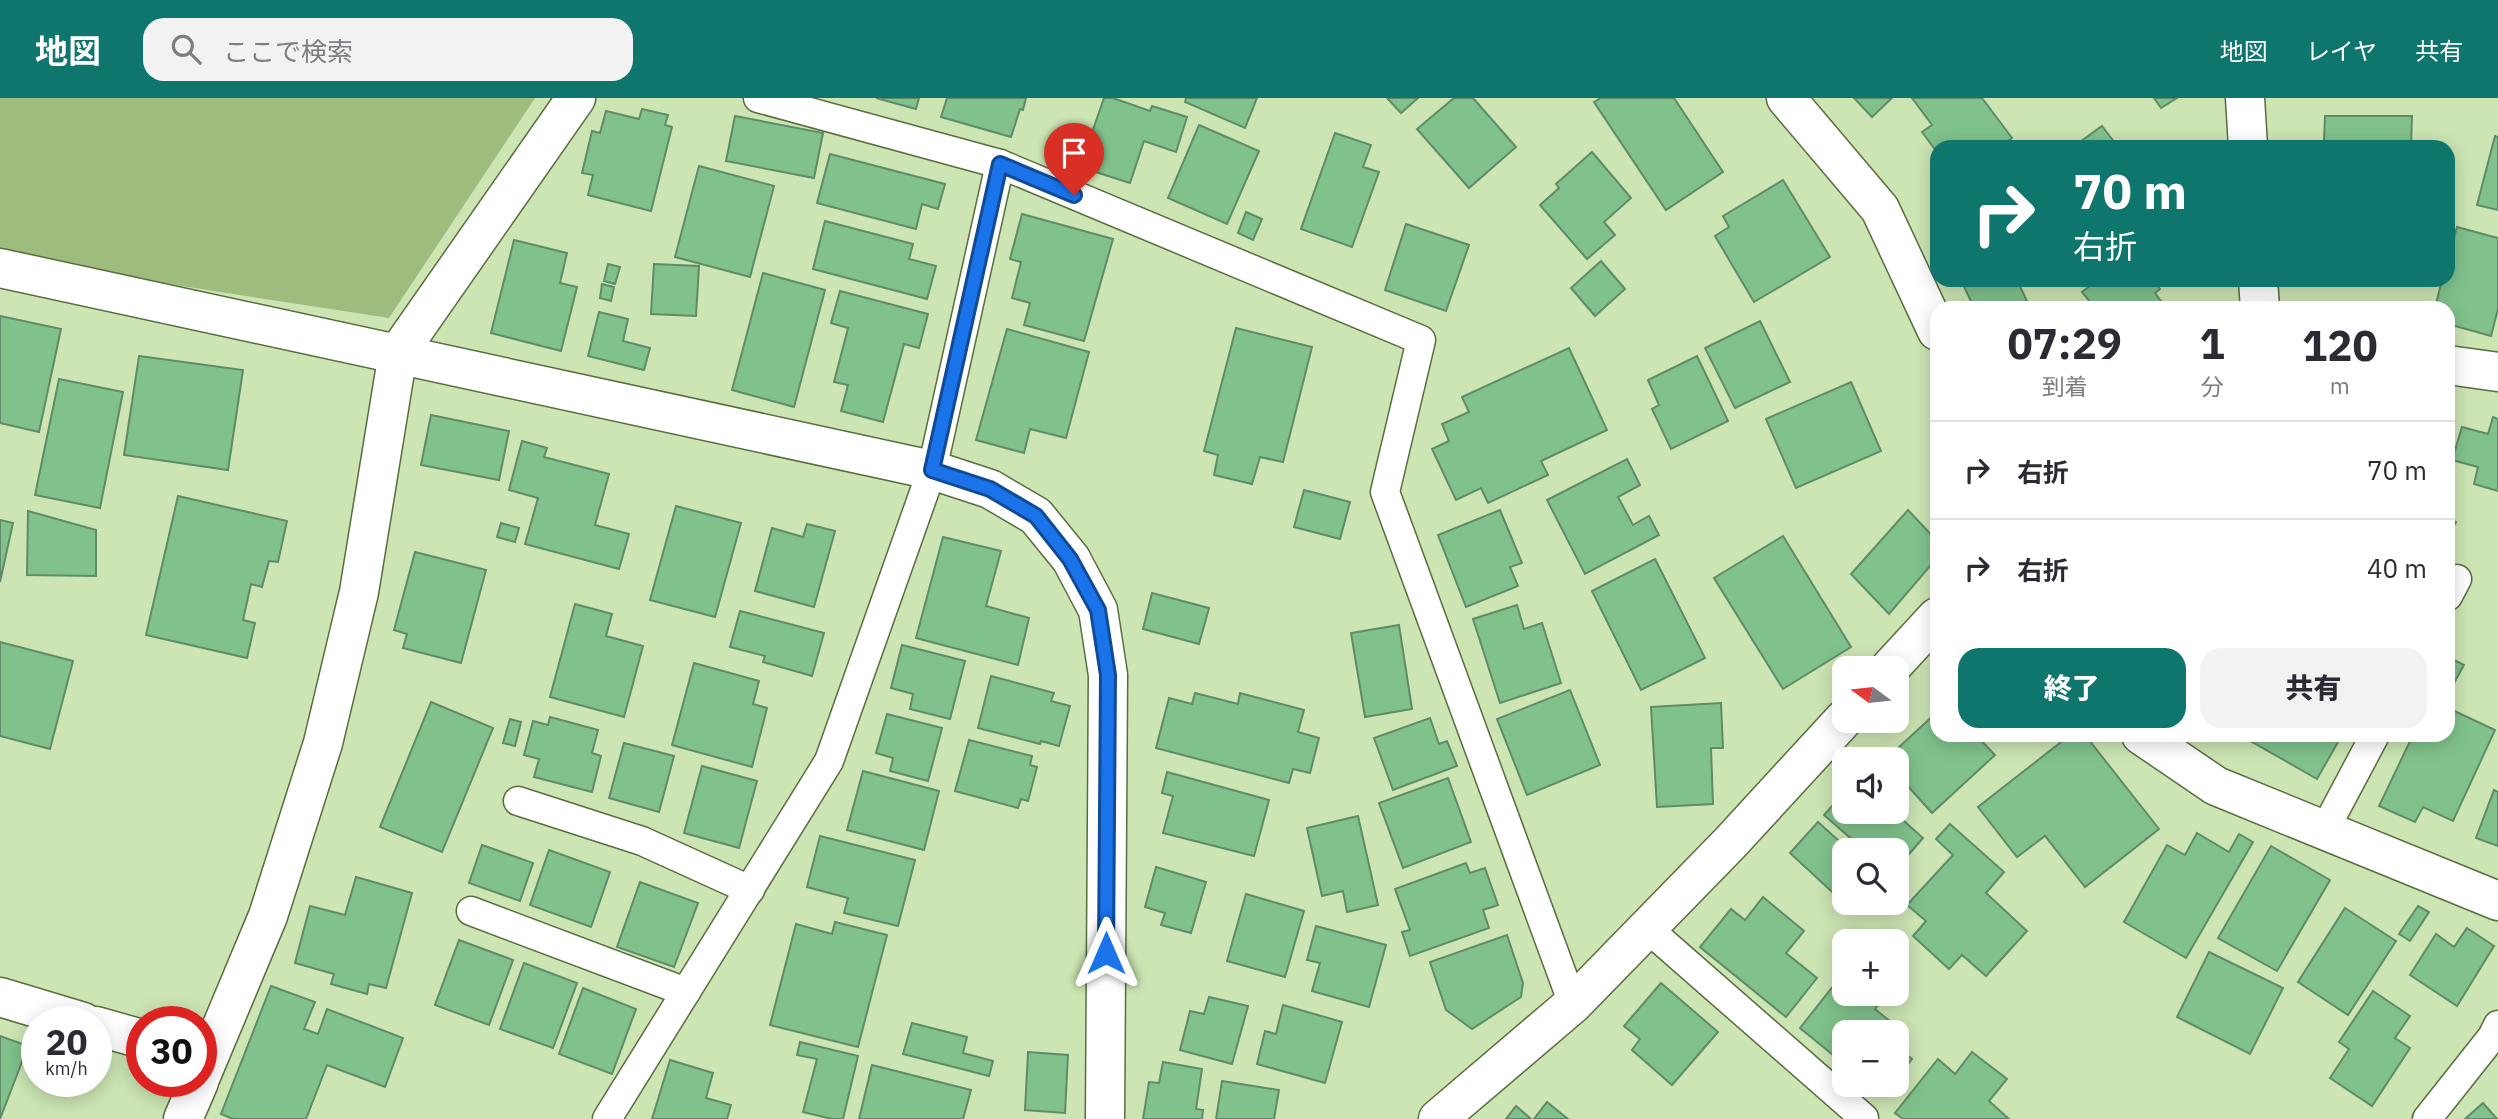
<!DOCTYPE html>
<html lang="ja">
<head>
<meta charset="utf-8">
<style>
	:root { --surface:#fff; --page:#f2f2f3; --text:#2b2b33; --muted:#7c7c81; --line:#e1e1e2; --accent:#0f766e }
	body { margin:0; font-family:"IBM Plex Sans","Noto Sans JP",sans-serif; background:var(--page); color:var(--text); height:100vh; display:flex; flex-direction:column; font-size:26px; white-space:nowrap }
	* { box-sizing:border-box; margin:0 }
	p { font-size:23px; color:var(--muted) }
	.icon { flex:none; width:38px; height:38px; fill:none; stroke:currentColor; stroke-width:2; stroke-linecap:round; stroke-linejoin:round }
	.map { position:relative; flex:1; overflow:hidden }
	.drawer { position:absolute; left:1930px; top:203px; width:525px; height:441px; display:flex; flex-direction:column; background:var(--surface); border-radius:21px; box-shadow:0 4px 18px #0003 }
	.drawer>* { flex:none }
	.banner { position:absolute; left:1930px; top:42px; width:525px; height:147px; border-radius:21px; box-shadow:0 4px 18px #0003; background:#0f766e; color:#fff; overflow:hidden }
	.needle { width:46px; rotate:285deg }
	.tools { position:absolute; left:1832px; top:558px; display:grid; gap:14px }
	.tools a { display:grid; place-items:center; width:77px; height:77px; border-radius:14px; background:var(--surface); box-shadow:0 4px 18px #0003; font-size:35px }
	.speed { position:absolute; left:21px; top:908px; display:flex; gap:14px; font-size:35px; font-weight:700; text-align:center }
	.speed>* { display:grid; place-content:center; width:91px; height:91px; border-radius:50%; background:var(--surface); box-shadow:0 4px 18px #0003; line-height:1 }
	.speed small { font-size:18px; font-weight:400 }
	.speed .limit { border:10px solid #d22; background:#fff; color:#111 }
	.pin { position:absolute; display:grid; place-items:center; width:60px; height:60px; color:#fff; margin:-72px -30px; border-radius:50% 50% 50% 0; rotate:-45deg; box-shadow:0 0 7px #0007 }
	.pin .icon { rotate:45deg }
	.me { position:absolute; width:77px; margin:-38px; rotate:0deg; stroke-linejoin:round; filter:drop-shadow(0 0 5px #0008) }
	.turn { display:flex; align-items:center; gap:24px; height:147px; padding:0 28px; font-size:32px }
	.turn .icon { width:91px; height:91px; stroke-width:2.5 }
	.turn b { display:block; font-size:49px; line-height:60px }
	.eta { display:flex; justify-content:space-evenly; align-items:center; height:119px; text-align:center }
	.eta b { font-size:42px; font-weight:800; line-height:49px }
	.cta { display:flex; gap:14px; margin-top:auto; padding:14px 28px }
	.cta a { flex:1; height:80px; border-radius:21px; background:var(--accent); color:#fff; font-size:28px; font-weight:800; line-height:80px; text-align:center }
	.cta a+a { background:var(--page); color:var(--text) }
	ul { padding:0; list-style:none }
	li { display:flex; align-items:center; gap:21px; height:98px; padding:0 28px; border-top:2px solid var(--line) }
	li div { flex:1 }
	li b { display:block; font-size:26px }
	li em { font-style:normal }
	header { display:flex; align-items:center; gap:42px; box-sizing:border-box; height:98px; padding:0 35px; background:var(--accent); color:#fff }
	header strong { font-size:33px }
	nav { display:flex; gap:38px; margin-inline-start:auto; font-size:24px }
	.search { width:490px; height:63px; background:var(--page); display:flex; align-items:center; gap:18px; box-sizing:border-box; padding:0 24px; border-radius:21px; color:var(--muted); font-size:26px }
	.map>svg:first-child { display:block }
	.green { fill:#9fbc7f }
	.building { fill:#81c28c; stroke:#608b67; stroke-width:2 }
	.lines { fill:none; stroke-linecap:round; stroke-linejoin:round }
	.lane-casing { stroke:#586d40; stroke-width:31 }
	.street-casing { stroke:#586d40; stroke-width:41 }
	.lane { stroke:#fff; stroke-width:28 }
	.street { stroke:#fff; stroke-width:38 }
	.route-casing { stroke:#114b97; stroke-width:18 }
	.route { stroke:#1a73e8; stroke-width:12 }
</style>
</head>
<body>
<header>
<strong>地図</strong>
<div class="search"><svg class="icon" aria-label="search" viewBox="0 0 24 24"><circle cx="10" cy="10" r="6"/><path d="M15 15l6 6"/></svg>ここで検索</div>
<nav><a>地図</a><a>レイヤ</a><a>共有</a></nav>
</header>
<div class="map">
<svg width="2498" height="1021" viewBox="0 0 2498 1021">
	<rect width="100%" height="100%" fill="#cce5b3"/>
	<path class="green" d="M 0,0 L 535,0 L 389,220 L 0,160 Z"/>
	<g class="building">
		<path d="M 876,0 L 919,0 L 916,11 Z"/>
		<path d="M 947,0 L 1026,0 L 1023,12 L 1020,11 L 1011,39 L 941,19 Z"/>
		<path d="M 1104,0 L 1113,0 L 1150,13 L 1152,8 L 1187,19 L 1176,54 L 1144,43 L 1130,85 L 1080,69 Z"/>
		<path d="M 1186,0 L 1257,0 L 1245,30 L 1185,4 Z"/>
		<path d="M 1387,0 L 1418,0 L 1401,15 Z"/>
		<path d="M 1454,0 L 1473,0 L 1516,49 L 1469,90 L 1417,31 Z"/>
		<path d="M 1601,0 L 1674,0 L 1723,74 L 1666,112 L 1594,4 Z"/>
		<path d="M 1854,0 L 1892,0 L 1872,19 Z"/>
		<path d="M 1912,0 L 1982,0 L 2012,40 L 2000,49 L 1937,49 L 1937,54 L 1922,34 L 1932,27 Z"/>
		<path d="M 2154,0 L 2177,0 L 2161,10 Z"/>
		<path d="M 642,11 L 668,17 L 665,27 L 672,29 L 651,113 L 588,97 L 593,77 L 582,75 L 592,33 L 600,35 L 606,13 L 639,21 Z"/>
		<path d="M 735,18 L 823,35 L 814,80 L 726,63 Z"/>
		<path d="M 2325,18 L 2412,18 L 2411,49 L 2335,49 L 2335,43 L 2324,43 Z"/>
		<path d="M 1199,27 L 1259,53 L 1227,126 L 1168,100 Z"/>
		<path d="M 2102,28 L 2118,49 L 2073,49 Z"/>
		<path d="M 1335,35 L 1371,47 L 1363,69 L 1379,74 L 1352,149 L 1301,131 Z"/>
		<path d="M 2495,38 L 2498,39 L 2498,112 L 2477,107 Z"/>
		<path d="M 1592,54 L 1631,100 L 1604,124 L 1615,137 L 1587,161 L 1540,107 L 1559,90 L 1556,86 Z"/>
		<path d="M 830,56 L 945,86 L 938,111 L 922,106 L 916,131 L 817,105 Z"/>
		<path d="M 699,68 L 774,88 L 750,179 L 675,159 Z"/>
		<path d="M 1783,82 L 1830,159 L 1754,204 L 1715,138 L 1729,129 L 1723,118 Z"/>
		<path d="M 1246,114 L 1262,121 L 1253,142 L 1238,135 Z"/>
		<path d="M 1022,116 L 1113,141 L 1084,243 L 1024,227 L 1030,205 L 1012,200 L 1021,164 L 1010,161 Z"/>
		<path d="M 825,123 L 913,146 L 909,161 L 936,168 L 927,201 L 813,171 Z"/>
		<path d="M 1406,126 L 1469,147 L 1446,213 L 1385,192 Z"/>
		<path d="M 2457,129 L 2498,140 L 2498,211 L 2491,238 L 2448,226 L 2448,210 L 2435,210 L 2442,182 L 2448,182 L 2448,160 Z"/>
		<path d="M 514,142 L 567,155 L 560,185 L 577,189 L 561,253 L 491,235 Z"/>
		<path d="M 1601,163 L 1625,191 L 1595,218 L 1571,190 Z"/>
		<path d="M 608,166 L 620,169 L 615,186 L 604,183 Z"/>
		<path d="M 654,166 L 699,168 L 696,218 L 651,216 Z"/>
		<path d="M 763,175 L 825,192 L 794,309 L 732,292 Z"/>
		<path d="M 1961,182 L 2017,182 L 2027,203 L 2013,210 L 1974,210 Z"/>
		<path d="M 2098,182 L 2154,182 L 2160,191 L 2155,195 L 2166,210 L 2095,210 L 2082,194 Z"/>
		<path d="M 2320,182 L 2410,182 L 2410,185 L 2320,184 Z"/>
		<path d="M 602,186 L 614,189 L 611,203 L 600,200 Z"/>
		<path d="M 840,193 L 928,216 L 919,250 L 904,246 L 883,324 L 841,313 L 848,287 L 834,284 L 848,230 L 831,225 Z"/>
		<path d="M 599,214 L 628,221 L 623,243 L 650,250 L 644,272 L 588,258 Z"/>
		<path d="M 0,218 L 61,231 L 39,334 L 0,325 Z"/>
		<path d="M 1760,223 L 1790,284 L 1735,310 L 1705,250 Z"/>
		<path d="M 1236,230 L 1312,249 L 1283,364 L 1260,359 L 1252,386 L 1214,377 L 1218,357 L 1204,353 Z"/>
		<path d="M 1007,231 L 1089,254 L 1066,340 L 1030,331 L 1024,355 L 976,342 Z"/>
		<path d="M 1569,250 L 1607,332 L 1541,363 L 1548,377 L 1488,405 L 1481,390 L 1456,402 L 1432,351 L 1449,343 L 1442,326 L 1469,314 L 1462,299 Z"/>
		<path d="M 139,258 L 243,272 L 228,372 L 124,357 Z"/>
		<path d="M 1697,258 L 1728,323 L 1671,351 L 1652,311 L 1659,307 L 1648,282 Z"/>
		<path d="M 59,281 L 123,294 L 100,410 L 35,397 Z"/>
		<path d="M 1851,284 L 1881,353 L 1796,390 L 1766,321 Z"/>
		<path d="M 431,317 L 509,333 L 499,382 L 421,367 Z"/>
		<path d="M 2493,319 L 2498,321 L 2498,393 L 2474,386 L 2478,369 L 2452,362 L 2462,329 L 2488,336 Z"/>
		<path d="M 522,343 L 547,350 L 544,359 L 609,376 L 595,427 L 629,436 L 619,471 L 525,446 L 538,400 L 509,392 Z"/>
		<path d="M 1627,361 L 1640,387 L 1618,399 L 1633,427 L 1649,418 L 1659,437 L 1585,476 L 1547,402 Z"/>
		<path d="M 1304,392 L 1350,404 L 1340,441 L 1294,429 Z"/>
		<path d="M 178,398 L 287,423 L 278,464 L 269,463 L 262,489 L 251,486 L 243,522 L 255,525 L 247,560 L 146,537 Z"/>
		<path d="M 676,408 L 741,425 L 715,519 L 650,502 Z"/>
		<path d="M 1500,412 L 1522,465 L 1510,469 L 1518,488 L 1466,509 L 1438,437 Z"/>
		<path d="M 1908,412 L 1937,443 L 1937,460 L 1889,516 L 1851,476 Z"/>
		<path d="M 28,413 L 96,432 L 96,478 L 27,477 Z"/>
		<path d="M 2448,419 L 2456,424 L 2448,438 Z"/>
		<path d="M 0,422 L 13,425 L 0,484 Z"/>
		<path d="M 501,425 L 519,430 L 515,444 L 497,439 Z"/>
		<path d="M 807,426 L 835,433 L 814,509 L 755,493 L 772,430 L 803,439 Z"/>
		<path d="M 1783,438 L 1851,549 L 1783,591 L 1714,480 Z"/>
		<path d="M 943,439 L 1001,453 L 986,508 L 1029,520 L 1018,567 L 916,540 Z"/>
		<path d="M 415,454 L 486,472 L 461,565 L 403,550 L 407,536 L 394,532 Z"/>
		<path d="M 1655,461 L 1705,560 L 1641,592 L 1592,493 Z"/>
		<path d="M 1152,495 L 1209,510 L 1199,546 L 1143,531 Z"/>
		<path d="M 575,506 L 612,516 L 606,538 L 643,548 L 624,619 L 550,599 Z"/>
		<path d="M 1517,507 L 1524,531 L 1542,525 L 1561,585 L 1500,605 L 1473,521 Z"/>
		<path d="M 740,513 L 824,535 L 812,578 L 763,564 L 765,558 L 730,549 Z"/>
		<path d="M 1399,527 L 1412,611 L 1365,619 L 1351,535 Z"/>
		<path d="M 0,544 L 73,563 L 50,651 L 0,638 Z"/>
		<path d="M 902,547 L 965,563 L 950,621 L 910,611 L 913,596 L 891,590 Z"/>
		<path d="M 2448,559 L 2464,567 L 2448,596 Z"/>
		<path d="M 694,565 L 759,583 L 753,606 L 767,610 L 752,669 L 672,647 Z"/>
		<path d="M 991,578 L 1054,595 L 1051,603 L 1070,608 L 1059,648 L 1041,643 L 1040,646 L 978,630 Z"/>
		<path d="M 1570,592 L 1600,667 L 1527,697 L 1497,621 Z"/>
		<path d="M 1195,595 L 1238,606 L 1240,595 L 1304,612 L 1298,634 L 1319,640 L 1310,675 L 1293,671 L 1289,685 L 1156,650 L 1169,600 L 1192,606 Z"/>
		<path d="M 431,604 L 493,630 L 442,754 L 380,729 Z"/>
		<path d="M 1721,605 L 1723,650 L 1711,650 L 1713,706 L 1657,709 L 1651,609 Z"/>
		<path d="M 2448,610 L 2495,632 L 2453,723 L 2423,709 L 2415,724 L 2379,708 L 2413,637 L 2448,637 Z"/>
		<path d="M 1937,614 L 1937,637 L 1976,637 L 1995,657 L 1932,715 L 1897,676 L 1897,662 L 1885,662 Z"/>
		<path d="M 887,616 L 942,630 L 928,683 L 890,673 L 893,660 L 876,655 Z"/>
		<path d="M 550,619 L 598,632 L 592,655 L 601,658 L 592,694 L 534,679 L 539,661 L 524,657 L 533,623 L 548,627 Z"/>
		<path d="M 1430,620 L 1439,646 L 1447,643 L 1457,668 L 1393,692 L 1374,640 Z"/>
		<path d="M 510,621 L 521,624 L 515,648 L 503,645 Z"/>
		<path d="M 2070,637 L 2085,637 L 2159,731 L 2085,789 L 2045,738 L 2017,759 L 1978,709 Z"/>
		<path d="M 2249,637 L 2326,637 L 2338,644 L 2317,681 L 2247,641 Z"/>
		<path d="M 969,642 L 1032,658 L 1030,667 L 1037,669 L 1028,703 L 1021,701 L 1018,710 L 955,693 Z"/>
		<path d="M 624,645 L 674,658 L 659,714 L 609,700 Z"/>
		<path d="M 702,668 L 757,683 L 739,750 L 684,735 Z"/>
		<path d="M 863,673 L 939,693 L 924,752 L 847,732 Z"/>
		<path d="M 1167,674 L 1269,702 L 1254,758 L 1163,735 L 1173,698 L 1162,695 Z"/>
		<path d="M 1448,680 L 1471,744 L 1403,770 L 1379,705 Z"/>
		<path d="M 2494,692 L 2498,694 L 2498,748 L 2476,740 Z"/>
		<path d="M 1844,695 L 1844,714 L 1894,714 L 1923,740 L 1897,770 L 1897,752 L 1864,752 L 1824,717 Z"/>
		<path d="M 1358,718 L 1378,807 L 1347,814 L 1343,793 L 1322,798 L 1307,730 Z"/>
		<path d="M 1818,724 L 1849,752 L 1844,752 L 1843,804 L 1790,755 Z"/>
		<path d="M 1950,726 L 2004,774 L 1986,795 L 2027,833 L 1986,878 L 1962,857 L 1949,871 L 1913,838 L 1926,823 L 1907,807 L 1953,757 L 1936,741 Z"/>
		<path d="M 2197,735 L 2229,754 L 2239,736 L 2253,744 L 2186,860 L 2124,824 L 2167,747 L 2185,757 Z"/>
		<path d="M 820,738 L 915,762 L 898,828 L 844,815 L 848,800 L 807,789 Z"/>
		<path d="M 482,747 L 533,765 L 520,803 L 469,785 Z"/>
		<path d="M 2271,748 L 2330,782 L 2277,873 L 2218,840 Z"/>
		<path d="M 549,752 L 610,774 L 591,829 L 530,807 Z"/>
		<path d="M 1466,765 L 1470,775 L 1485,770 L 1498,807 L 1483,812 L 1489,830 L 1410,858 L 1402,834 L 1410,832 L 1395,791 Z"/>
		<path d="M 1156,769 L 1206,784 L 1191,835 L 1161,827 L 1165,815 L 1145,809 Z"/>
		<path d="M 356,779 L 412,795 L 386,890 L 369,886 L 367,896 L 331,886 L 334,876 L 295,865 L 310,808 L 345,817 Z"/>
		<path d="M 640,784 L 698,805 L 674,869 L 617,849 Z"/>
		<path d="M 1246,796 L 1304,813 L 1285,879 L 1227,863 Z"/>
		<path d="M 1763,799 L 1804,833 L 1786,855 L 1817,880 L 1786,919 L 1700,849 L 1731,811 L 1745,822 Z"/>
		<path d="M 2418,808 L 2429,814 L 2410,843 L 2399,836 Z"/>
		<path d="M 2345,810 L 2396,843 L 2348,917 L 2298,884 Z"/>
		<path d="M 835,824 L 887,837 L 858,949 L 770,927 L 796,826 L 832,836 Z"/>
		<path d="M 1316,828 L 1386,847 L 1369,909 L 1312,893 L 1320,865 L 1307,862 Z"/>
		<path d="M 2467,830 L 2494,848 L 2457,908 L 2410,877 L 2436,836 L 2454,849 Z"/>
		<path d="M 1507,837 L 1523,885 L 1521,899 L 1472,931 L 1446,912 L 1430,864 Z"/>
		<path d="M 459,842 L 513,862 L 489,927 L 435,907 Z"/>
		<path d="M 2209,854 L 2283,890 L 2250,956 L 2177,919 Z"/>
		<path d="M 524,865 L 577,885 L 553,950 L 500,931 Z"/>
		<path d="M 1838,882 L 1844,887 L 1844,896 L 1887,896 L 1875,911 L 1908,938 L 1898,950 L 1912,961 L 1897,980 L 1897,934 L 1844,934 L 1844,966 L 1800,930 Z"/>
		<path d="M 1661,885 L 1718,934 L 1672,987 L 1632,952 L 1640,941 L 1624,928 Z"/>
		<path d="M 271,888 L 315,904 L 304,931 L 318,936 L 327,911 L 403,940 L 385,989 L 327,967 L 306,1021 L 233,1021 L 221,1016 Z"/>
		<path d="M 583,890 L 636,911 L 612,976 L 559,956 Z"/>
		<path d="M 2373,893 L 2410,918 L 2395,940 L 2410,950 L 2372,1008 L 2330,980 L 2349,951 L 2339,944 Z"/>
		<path d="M 1209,899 L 1248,908 L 1232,966 L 1180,952 L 1190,913 L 1204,916 Z"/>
		<path d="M 1283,907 L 1342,924 L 1325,985 L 1257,966 L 1265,933 L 1276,936 Z"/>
		<path d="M 912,925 L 967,939 L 963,955 L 993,963 L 989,978 L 903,956 Z"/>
		<path d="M 0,938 L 28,948 L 0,1021 Z"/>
		<path d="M 800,944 L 858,958 L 843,1021 L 832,1021 L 803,1014 L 817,961 L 797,957 Z"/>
		<path d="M 1028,954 L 1068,957 L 1065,1015 L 1025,1012 Z"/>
		<path d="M 1972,954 L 2007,981 L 1989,1003 L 2009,1021 L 1903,1021 L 1895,1015 L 1938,961 L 1955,976 Z"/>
		<path d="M 670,962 L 713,975 L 706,1000 L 731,1007 L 727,1021 L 652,1021 Z"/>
		<path d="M 1163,964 L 1202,971 L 1196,1011 L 1203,1012 L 1202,1021 L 1143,1021 L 1149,984 L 1159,985 Z"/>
		<path d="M 872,967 L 971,992 L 963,1021 L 859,1021 Z"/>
		<path d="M 1222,983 L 1279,992 L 1274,1021 L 1216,1021 Z"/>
		<path d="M 1547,1004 L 1568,1021 L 1534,1021 Z"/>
		<path d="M 2483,1005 L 2497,1021 L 2465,1021 Z"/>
		<path d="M 1516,1008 L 1531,1021 L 1506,1021 Z"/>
	</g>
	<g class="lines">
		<defs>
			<g id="lane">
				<path d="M 758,0 L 1000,66 L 1421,242 L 1385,394 L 1573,906"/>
				<path d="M 2448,498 L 2457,481"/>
				<path d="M 518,703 L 642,743 L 750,792"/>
				<path d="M 2324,733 L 2375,637"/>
				<path d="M 471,813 L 686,894"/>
				<path d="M 1647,830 L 1864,1020"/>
				<path d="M 607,1021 L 829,663 L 932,372 L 1000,66"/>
				<path d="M 2427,1021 L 2492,939 L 2498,927"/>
			</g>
			<g id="street">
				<path d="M 1786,0 L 1880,111 L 1937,233"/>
				<path d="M 2245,0 L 2248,49"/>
				<path d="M 0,170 L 932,372 L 990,391 L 1036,418 L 1071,461 L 1098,512 L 1108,577 L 1105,1021"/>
				<path d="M 2258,182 L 2260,210"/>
				<path d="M 2448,267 L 2498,274"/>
				<path d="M 1890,570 L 1937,519"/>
				<path d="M 2141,637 L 2216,688 L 2498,803"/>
				<path d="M 0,899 L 83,924"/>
				<path d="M 96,928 L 142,941"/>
				<path d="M 201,978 L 268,818 L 323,645 L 359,494 L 398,255 L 576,0"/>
				<path d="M 183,1021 L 199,984"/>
				<path d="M 1438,1021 L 1573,906 L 1730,745 L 1844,621"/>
			</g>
		</defs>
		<use href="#lane" class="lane-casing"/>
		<use href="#street" class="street-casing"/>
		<use href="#lane" class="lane"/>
		<use href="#street" class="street"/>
	</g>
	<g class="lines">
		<defs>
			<path id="route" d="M 1074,97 L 1000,66 L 932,372 L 990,391 L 1036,418 L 1070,461 L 1098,512 L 1108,577 L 1106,855"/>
		</defs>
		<use href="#route" class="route-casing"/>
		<use href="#route" class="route"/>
	</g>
</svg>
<div class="tools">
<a><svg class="needle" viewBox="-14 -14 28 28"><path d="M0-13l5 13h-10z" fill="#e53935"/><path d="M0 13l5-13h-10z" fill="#7c7c81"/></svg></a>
<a><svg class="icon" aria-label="sound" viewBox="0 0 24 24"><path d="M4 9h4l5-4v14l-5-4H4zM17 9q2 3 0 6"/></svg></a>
<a><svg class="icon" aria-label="search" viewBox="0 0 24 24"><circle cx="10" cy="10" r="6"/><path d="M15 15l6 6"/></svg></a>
<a>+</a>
<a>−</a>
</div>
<div class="speed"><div>20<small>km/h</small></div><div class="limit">30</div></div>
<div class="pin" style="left:1074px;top:97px;background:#d93025"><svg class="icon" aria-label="arrive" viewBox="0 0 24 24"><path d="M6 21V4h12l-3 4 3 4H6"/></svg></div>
<svg class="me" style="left:1106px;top:855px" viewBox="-20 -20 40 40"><path d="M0-17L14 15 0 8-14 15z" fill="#1a73e8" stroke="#fff" stroke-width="4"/></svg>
<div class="banner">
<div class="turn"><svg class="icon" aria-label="right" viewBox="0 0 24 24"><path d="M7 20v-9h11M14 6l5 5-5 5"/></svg><div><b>70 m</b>右折</div></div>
</div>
<section class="drawer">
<div class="eta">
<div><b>07:29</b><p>到着</p></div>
<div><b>1</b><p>分</p></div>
<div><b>120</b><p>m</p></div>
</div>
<ul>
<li><svg class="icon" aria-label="right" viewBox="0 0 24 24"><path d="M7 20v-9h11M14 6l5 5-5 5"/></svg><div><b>右折</b></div><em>70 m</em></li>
<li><svg class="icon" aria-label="right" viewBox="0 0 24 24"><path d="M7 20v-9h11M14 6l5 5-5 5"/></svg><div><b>右折</b></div><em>40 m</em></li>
</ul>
<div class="cta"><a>終了</a><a>共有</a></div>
</section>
</div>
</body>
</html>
